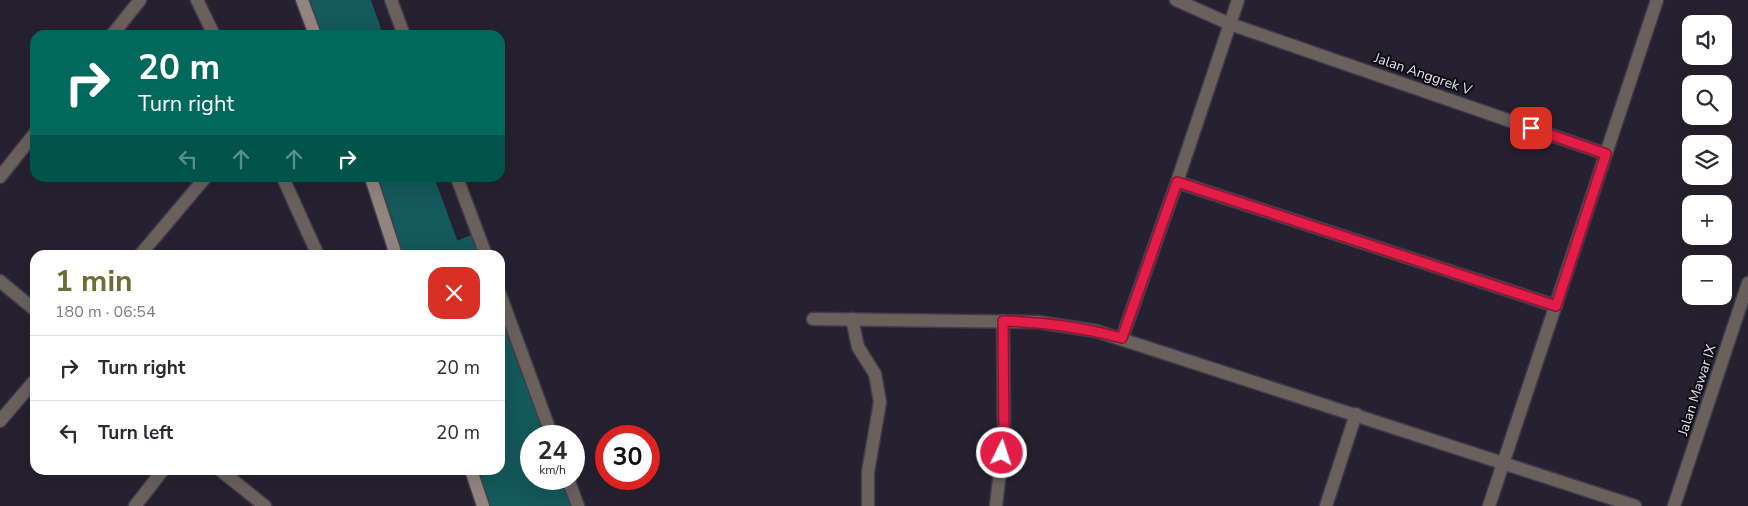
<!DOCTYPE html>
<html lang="en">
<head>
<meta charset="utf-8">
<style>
	:root { --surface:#fff; --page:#f2f2f3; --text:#2b2b33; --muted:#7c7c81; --line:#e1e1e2; --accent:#6e6d39 }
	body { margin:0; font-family:"Nunito Sans",sans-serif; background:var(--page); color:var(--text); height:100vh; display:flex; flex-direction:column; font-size:19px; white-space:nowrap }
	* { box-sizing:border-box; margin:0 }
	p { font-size:16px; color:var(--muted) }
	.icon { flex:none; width:28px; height:28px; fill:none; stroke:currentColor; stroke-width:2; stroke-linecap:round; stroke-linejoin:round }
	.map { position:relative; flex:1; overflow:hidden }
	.side { position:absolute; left:30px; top:250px; width:475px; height:225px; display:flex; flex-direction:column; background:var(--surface); border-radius:15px; box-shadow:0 5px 20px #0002 }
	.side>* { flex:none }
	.top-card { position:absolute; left:30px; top:30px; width:475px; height:152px; border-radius:15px; box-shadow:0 5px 20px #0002; background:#00695c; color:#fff; overflow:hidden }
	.fabs { position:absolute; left:1682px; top:15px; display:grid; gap:10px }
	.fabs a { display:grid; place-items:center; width:50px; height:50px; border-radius:10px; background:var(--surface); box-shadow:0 5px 20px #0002; font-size:25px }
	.speed { position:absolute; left:520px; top:425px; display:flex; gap:10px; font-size:25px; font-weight:700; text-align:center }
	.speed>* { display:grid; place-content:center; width:65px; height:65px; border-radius:50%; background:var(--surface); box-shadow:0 5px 20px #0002; line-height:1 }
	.speed small { font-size:12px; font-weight:400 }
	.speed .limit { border:8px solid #d22; background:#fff; color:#111 }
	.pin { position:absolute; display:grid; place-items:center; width:42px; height:42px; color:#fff; margin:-21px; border-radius:10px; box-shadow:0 2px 8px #0006 }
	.me { position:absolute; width:55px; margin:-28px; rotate:4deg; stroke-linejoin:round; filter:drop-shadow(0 0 4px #0008) }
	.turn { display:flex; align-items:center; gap:18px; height:105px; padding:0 25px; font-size:22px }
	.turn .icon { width:65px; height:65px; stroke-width:2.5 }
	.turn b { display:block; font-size:35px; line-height:42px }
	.lanes { display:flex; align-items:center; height:48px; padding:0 25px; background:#0003; justify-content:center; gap:25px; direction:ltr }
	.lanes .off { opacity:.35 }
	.round { display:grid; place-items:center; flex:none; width:52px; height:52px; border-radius:15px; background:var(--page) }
	.headline { display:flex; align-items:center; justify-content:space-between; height:85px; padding:0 25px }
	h1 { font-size:30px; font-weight:700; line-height:38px; color:var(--accent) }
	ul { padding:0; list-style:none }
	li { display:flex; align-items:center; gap:15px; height:65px; padding:0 25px; border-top:1px solid var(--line) }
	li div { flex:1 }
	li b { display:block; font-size:19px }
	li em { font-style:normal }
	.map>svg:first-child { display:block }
	.water { fill:#14595b }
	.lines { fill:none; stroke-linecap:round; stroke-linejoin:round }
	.river { stroke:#14595b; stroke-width:65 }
	.street-casing { stroke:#413c4b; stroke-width:15 }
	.secondary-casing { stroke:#413c4b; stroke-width:15 }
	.street { stroke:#6a615d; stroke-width:12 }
	.secondary { stroke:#92847e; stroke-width:12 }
	.route-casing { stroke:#92132f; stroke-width:12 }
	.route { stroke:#e11d48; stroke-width:9 }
	.labels { text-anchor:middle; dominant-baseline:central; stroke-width:4; stroke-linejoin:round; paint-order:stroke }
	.street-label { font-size:14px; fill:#e7e3ee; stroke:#0e0c13 }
</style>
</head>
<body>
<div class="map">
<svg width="1748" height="506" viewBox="0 0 1748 506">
	<rect width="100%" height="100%" fill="#262130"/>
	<g class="water">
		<path d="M 477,233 L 486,255 L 420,255 Z"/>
		<path d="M 500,294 L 552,436 L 531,436 L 531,479 L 568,479 L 578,506 L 483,506 L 471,470 L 500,470 Z"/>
	</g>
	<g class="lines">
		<g class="river">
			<path d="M 336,0 L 349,35"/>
			<path d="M 400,178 L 428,255"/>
		</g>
		<defs>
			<g id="street">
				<path d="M 197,0 L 214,35"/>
				<path d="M 391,0 L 404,35"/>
				<path d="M 1176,0 L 1230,24 L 1606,154"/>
				<path d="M 112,35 L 140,0"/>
				<path d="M 0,177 L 35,133"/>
				<path d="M 283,178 L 318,255"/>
				<path d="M 457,178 L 486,255"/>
				<path d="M 1177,182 L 1556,306"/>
				<path d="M 140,255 L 205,178"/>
				<path d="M 0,281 L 35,310"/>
				<path d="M 500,294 L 552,436"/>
				<path d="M 813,319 L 1038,322 L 1096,331 L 1635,506"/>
				<path d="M 852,319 L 858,347 L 875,374 L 880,402 L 868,472 L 868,506"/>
				<path d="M 1122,338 L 1177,182 L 1238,0"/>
				<path d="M 0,421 L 35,380"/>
				<path d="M 220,470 L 265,506"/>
				<path d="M 568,479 L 578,506"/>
				<path d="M 135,506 L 163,470"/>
				<path d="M 996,506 L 1004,436 L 1003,321"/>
				<path d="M 1326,506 L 1356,414"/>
				<path d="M 1489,506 L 1657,0"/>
				<path d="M 1674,506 L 1748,283"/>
			</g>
			<g id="secondary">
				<path d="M 302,0 L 315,35"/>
				<path d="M 371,178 L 396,255"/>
				<path d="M 471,470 L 483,506"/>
			</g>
		</defs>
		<use href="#street" class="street-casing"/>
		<use href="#secondary" class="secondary-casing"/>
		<use href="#street" class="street"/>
		<use href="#secondary" class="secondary"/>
	</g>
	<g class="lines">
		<defs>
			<path id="route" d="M 1002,453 L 1004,436 L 1003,321 C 1044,322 1082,327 1122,338 L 1177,182 L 1556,306 L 1606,154 L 1531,128"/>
		</defs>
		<use href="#route" class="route-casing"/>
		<use href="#route" class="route"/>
	</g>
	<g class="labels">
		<g class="street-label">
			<text transform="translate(1423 74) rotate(19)">Jalan Anggrek V</text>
			<text transform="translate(1697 390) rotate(-72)">Jalan Mawar IX</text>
		</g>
	</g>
</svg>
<div class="fabs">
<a><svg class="icon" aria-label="sound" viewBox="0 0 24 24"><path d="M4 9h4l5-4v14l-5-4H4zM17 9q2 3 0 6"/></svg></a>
<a><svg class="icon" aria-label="search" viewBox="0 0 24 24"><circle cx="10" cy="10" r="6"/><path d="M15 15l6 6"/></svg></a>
<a><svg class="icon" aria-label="layers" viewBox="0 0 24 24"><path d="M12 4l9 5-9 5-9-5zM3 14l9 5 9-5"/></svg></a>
<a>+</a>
<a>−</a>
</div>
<div class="speed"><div>24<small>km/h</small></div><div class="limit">30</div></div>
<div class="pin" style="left:1531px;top:128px;background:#d93025"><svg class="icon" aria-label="arrive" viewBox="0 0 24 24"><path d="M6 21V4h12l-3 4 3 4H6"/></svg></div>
<svg class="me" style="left:1002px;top:453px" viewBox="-20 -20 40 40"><circle r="17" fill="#e11d48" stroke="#fff" stroke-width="3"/><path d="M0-11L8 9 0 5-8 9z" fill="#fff"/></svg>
<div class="top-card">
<div class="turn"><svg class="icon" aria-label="right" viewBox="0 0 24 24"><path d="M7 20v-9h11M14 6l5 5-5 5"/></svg><div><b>20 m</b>Turn right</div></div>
<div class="lanes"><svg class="icon off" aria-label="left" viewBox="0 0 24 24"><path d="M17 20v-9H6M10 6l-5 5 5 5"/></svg><svg class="icon off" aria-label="ahead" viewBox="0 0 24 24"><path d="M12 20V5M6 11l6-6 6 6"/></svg><svg class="icon off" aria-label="ahead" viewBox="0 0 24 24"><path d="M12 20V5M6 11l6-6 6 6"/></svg><svg class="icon" aria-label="right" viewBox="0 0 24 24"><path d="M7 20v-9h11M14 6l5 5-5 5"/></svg></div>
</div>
<section class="side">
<div class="headline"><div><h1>1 min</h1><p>180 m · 06:54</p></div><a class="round" style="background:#d93025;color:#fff"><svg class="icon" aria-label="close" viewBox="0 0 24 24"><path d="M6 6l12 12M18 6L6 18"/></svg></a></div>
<ul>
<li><svg class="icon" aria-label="right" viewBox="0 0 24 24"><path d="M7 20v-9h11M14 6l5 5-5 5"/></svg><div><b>Turn right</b></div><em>20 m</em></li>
<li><svg class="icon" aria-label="left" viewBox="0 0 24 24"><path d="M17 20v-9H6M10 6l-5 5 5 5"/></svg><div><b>Turn left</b></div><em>20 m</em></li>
</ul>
</section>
</div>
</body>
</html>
